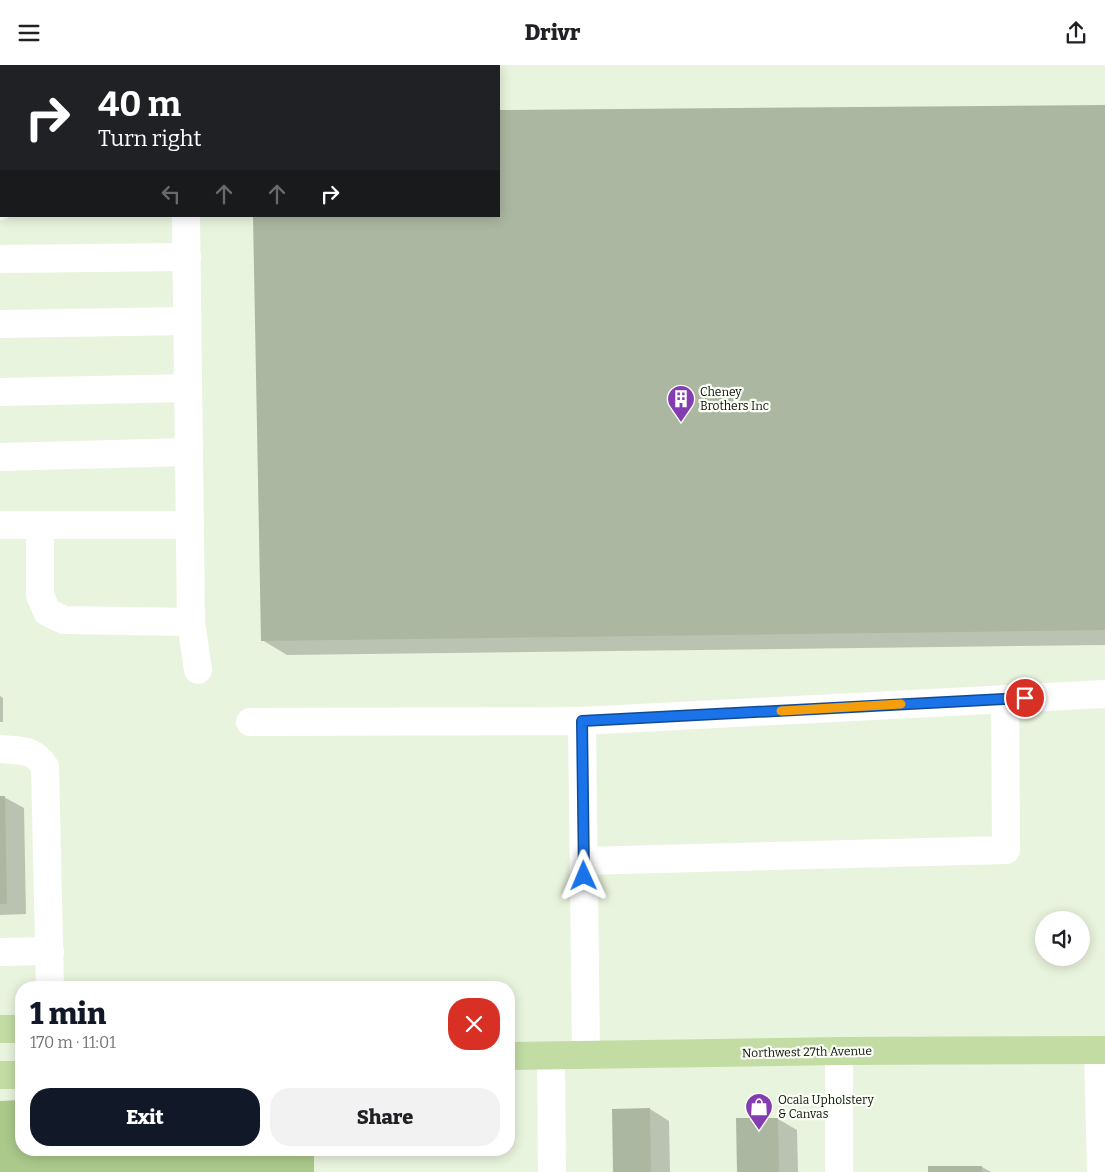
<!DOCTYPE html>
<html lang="en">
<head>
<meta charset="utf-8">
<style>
	:root { --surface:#fff; --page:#f2f2f2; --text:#202124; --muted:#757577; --accent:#111827 }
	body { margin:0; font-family:Bitter,serif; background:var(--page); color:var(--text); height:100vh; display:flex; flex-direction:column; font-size:19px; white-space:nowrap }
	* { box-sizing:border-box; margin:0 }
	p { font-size:16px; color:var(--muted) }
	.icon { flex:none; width:28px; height:28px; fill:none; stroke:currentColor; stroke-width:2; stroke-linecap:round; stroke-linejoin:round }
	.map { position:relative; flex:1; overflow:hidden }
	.details { position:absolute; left:15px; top:916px; width:500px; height:175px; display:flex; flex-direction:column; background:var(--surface); border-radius:20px; box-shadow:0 2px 12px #0003 }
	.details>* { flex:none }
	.banner { position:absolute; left:0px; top:0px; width:500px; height:152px; box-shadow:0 2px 12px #0003; background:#202124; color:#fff; overflow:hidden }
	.controls { position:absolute; left:1035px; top:846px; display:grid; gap:10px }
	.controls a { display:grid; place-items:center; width:55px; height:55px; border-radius:50%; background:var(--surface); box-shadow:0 2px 12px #0003; font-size:25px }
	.pin { position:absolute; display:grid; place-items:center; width:42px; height:42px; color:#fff; margin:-21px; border:2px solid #fff; border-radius:50%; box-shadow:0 1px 5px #0007 }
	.me { position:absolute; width:55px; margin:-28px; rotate:359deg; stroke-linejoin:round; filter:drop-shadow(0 0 4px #0008) }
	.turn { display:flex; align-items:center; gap:18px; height:105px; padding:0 15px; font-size:22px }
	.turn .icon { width:65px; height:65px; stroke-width:2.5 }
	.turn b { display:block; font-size:35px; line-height:42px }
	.lanes { display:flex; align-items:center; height:48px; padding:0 15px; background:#0003; justify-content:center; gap:25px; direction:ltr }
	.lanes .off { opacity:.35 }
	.round { display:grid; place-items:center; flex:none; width:52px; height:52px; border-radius:20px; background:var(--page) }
	.summary { display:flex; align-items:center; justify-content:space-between; height:85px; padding:0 15px }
	h1 { font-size:30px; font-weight:800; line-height:38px; color:var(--accent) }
	.button { display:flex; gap:10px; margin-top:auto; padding:10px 15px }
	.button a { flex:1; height:58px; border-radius:20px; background:var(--accent); color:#fff; font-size:20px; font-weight:800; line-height:58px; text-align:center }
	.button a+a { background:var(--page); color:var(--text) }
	header { display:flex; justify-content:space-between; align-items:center; height:65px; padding:0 15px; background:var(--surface); font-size:22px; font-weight:800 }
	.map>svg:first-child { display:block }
	.green { fill:#abc98b }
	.shadow { fill:#0003 }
	.building { fill:#acb7a2 }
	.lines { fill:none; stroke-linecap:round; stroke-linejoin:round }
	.minor { stroke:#fff; stroke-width:28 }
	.major { stroke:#c2dca4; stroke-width:28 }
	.route-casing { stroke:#114b97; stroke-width:12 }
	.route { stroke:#1a73e8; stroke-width:9 }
	.slow { stroke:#f59e0b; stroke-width:9 }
	.labels { text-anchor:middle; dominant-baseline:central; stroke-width:4.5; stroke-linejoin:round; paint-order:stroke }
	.poi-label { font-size:12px; fill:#0d110a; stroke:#fafef6; text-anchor:start }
	.street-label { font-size:12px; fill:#0d110a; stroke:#fafef6 }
</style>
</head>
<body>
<header><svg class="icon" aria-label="menu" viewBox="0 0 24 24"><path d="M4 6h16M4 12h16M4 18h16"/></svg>Drivr<svg class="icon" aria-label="share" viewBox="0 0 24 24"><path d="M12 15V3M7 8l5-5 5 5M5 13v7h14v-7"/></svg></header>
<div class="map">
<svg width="1105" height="1107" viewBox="0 0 1105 1107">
	<rect width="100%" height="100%" fill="#e9f4de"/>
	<path class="green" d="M 21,1035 L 21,1085 L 314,1085 L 314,1107 L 0,1107 L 0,1036 Z"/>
	<g class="shadow">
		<path d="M 1105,41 L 1105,580 L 287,590 L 262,575 L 499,151 L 499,46 Z"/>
		<path d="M 0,631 L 3,633 L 3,657 L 0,657 Z"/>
		<path d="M 0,732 L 4,732 L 24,743 L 26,849 L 0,850 Z"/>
		<path d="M 650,1044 L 669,1056 L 670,1107 L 614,1107 Z"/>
		<path d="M 737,1054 L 778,1054 L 797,1065 L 798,1107 L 738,1107 Z"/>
		<path d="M 982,1102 L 991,1107 L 929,1107 L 929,1103 Z"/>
	</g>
	<g class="building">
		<path d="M 1105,40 L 1105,565 L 261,576 L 253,151 L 499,151 L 499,45 Z"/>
		<path d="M 0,731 L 5,731 L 7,839 L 0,839 Z"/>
		<path d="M 650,1043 L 651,1107 L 613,1107 L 612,1044 Z"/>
		<path d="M 736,1053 L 778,1053 L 779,1107 L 737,1107 Z"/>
		<rect x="928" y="1101" width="54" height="6"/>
	</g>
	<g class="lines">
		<g class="minor">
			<path d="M 149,0 L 150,1"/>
			<path d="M 31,1 L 32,0"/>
			<path d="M 214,1 L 216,0"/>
			<path d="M 0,26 L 1,25"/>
			<path d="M 0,141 L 1,139"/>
			<path d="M 186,151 L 191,557 L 198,605"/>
			<path d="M 0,194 L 187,192"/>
			<path d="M 0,259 L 187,256"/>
			<path d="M 0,327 L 188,323"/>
			<path d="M 0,392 L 189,387"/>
			<path d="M 0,460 L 190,460"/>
			<path d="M 40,460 L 40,530 L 47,547 L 64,555 L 191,557"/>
			<path d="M 582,656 L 1105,629"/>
			<path d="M 250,657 L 582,656 L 586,990"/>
			<path d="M 0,684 C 20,686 33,683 45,702 L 50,922"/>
			<path d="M 584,796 L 1006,785 L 1005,634"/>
			<path d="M 0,887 L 50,886"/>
			<path d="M 1098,985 L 1101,1107"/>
			<path d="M 839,986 L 839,1107"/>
			<path d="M 551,991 L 552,1107"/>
		</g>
		<g class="major">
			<path d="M 0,964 L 21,964"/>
			<path d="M 509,991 L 839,986 L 1105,985"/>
			<path d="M 0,1010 L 21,1010"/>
		</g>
	</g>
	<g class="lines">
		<defs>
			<path id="route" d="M 584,811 L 582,656 L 1025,633"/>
		</defs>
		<use href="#route" class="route-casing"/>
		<use href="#route" class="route"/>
		<path class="slow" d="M 781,646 L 901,639"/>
	</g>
	<defs>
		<symbol id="building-pin" viewBox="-11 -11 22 30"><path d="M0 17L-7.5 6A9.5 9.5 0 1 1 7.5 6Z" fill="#833db1" stroke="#fafef6"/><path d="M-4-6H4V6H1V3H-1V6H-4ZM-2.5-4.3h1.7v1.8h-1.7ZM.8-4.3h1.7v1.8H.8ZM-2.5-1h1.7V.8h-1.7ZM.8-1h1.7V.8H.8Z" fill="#fff"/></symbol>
		<symbol id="shop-pin" viewBox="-11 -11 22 30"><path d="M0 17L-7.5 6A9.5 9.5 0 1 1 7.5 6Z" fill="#833db1" stroke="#fafef6"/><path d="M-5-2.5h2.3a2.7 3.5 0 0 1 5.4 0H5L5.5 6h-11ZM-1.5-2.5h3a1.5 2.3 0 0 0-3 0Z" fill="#fff"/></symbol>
	</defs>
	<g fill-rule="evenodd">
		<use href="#building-pin" x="665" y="318" width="32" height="43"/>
		<use href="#shop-pin" x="743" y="1026" width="32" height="43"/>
	</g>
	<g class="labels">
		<g class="poi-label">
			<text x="700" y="327">Cheney<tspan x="700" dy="14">Brothers Inc</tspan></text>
			<text x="778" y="1035">Ocala Upholstery<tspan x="778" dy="14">&amp; Canvas</tspan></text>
		</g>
		<g class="street-label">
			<text transform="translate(807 987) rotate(-1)">Northwest 27th Avenue</text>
		</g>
	</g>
</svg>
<div class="controls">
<a><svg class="icon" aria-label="sound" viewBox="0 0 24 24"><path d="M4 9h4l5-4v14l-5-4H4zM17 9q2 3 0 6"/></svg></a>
</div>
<div class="pin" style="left:1025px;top:633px;background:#d93025"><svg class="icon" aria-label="arrive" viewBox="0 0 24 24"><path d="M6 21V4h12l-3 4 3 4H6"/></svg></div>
<svg class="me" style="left:584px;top:811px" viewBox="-20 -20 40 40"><path d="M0-17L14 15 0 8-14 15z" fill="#1a73e8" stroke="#fff" stroke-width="4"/></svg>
<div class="banner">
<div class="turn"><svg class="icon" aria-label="right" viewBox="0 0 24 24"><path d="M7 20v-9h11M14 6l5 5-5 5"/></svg><div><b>40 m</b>Turn right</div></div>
<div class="lanes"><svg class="icon off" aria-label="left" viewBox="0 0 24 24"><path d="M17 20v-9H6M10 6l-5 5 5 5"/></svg><svg class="icon off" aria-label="ahead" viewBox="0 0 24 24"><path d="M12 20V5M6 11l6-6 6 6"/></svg><svg class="icon off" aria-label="ahead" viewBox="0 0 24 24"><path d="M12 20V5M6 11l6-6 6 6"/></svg><svg class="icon" aria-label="right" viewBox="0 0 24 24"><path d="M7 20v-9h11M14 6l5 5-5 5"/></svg></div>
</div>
<section class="details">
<div class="summary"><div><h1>1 min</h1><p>170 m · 11:01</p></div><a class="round" style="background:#d93025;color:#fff"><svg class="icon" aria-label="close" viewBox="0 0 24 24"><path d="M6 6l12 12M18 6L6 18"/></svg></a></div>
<div class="button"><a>Exit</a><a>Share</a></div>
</section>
</div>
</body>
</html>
